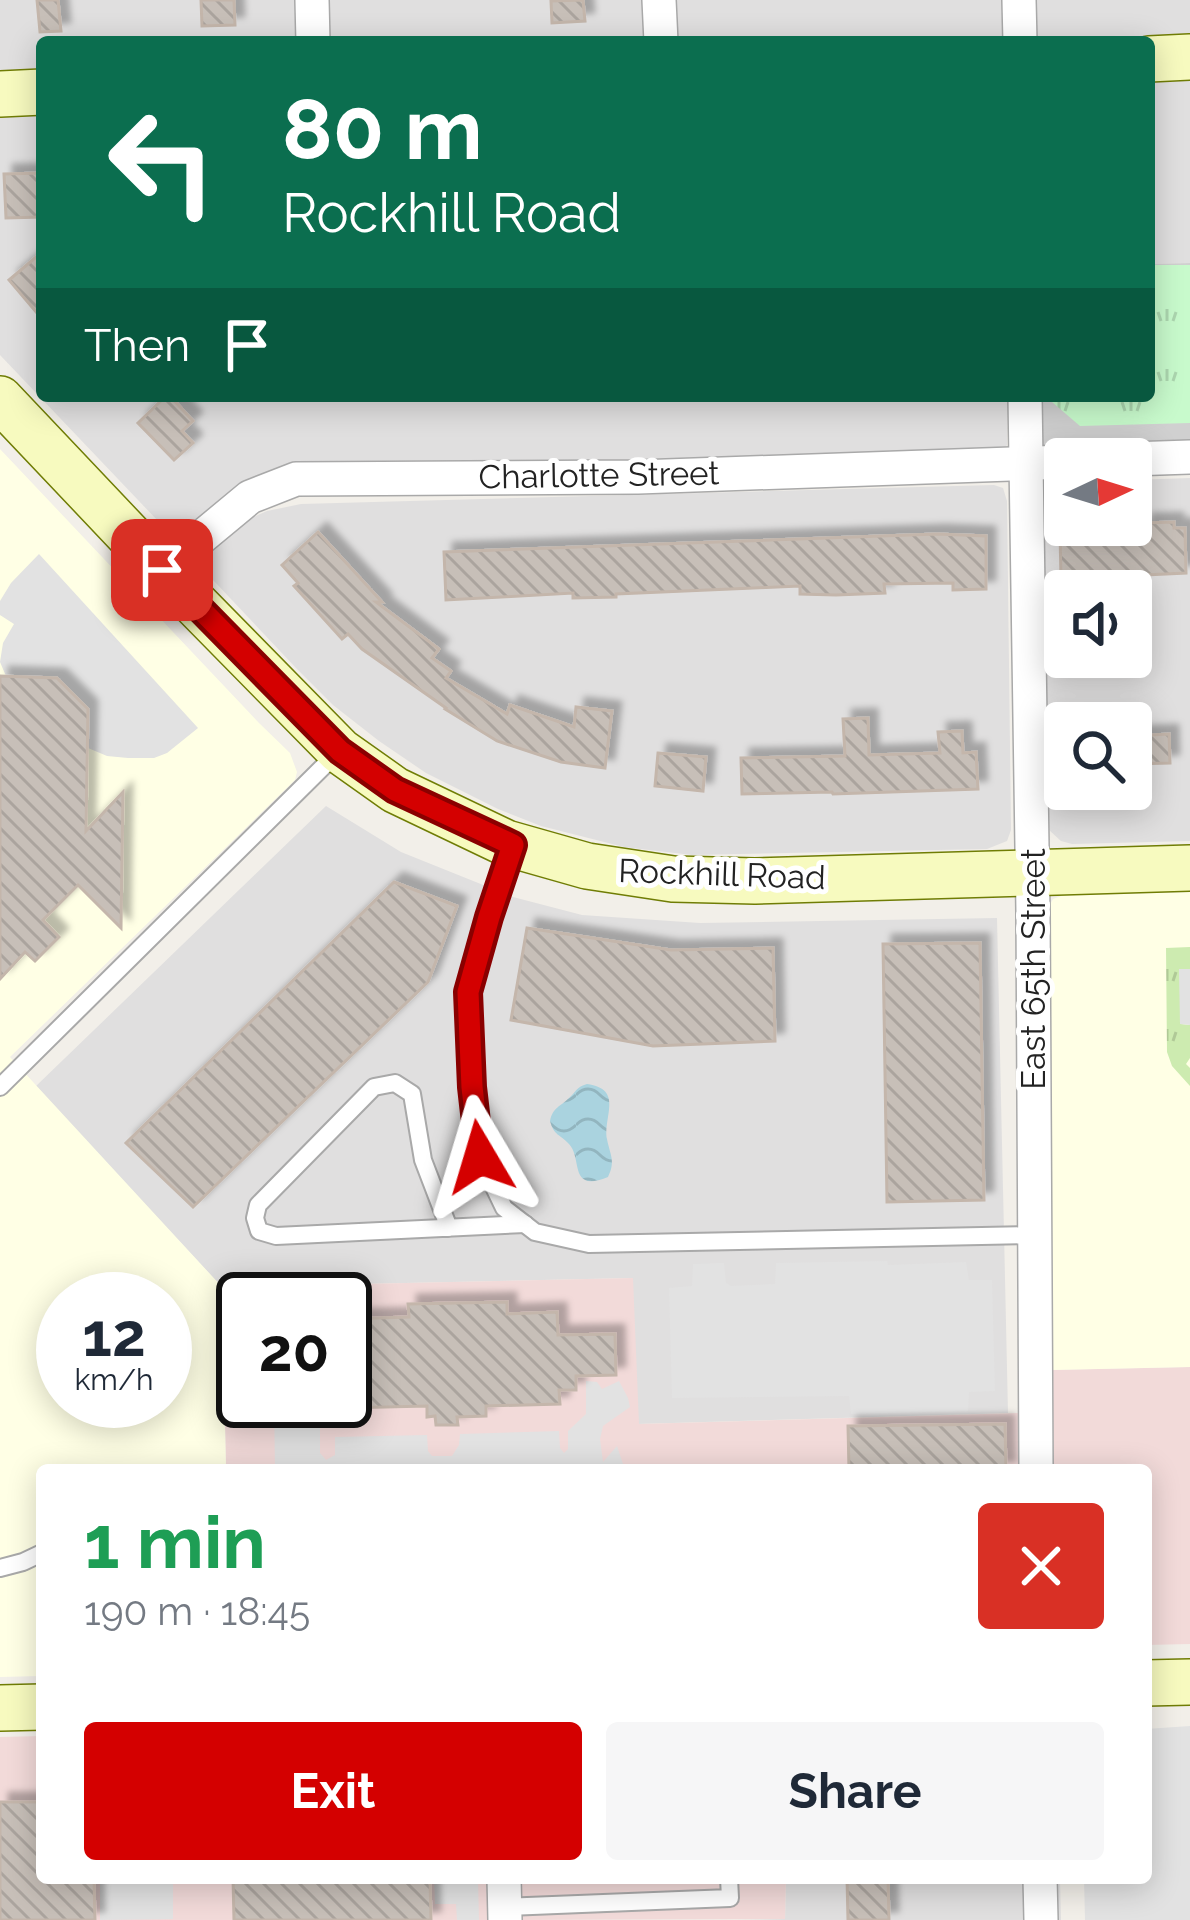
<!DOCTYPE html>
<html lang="en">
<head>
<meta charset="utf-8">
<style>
	:root { --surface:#fff; --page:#f6f6f7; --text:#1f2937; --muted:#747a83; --accent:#d40000 }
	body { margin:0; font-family:Raleway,sans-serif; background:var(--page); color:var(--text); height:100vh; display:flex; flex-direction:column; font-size:45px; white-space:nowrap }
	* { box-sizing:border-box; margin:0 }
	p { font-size:39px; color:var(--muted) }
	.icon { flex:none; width:66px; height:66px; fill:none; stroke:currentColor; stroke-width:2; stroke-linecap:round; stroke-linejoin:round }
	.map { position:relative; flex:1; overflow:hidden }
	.side { position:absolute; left:36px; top:1464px; width:1116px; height:420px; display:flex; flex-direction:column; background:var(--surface); border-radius:12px; box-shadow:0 6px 30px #0003 }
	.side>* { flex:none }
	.top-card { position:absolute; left:36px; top:36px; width:1119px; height:366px; border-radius:12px; box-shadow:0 6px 30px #0003; background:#0b6e4f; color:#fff; overflow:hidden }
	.needle { width:78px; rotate:86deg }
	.controls { position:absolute; left:1044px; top:438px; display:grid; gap:24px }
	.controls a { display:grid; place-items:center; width:108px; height:108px; border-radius:12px; background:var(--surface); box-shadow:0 6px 30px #0003; font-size:60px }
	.speed { position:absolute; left:36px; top:1272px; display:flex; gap:24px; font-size:60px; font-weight:700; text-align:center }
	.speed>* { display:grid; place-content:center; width:156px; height:156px; border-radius:50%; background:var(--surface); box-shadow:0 6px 30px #0003; line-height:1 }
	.speed small { font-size:30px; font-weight:400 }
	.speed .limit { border:6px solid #111; border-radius:18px; background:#fff; color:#111 }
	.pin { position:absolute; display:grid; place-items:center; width:102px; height:102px; color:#fff; margin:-51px; border-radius:24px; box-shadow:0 6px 18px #0006 }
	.me { position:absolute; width:132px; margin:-66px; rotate:353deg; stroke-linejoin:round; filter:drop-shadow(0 0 9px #0008) }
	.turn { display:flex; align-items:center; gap:42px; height:252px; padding:0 48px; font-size:54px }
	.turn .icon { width:156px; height:156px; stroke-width:2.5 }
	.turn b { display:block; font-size:84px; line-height:102px }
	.then { display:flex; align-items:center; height:114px; padding:0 48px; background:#0003; gap:24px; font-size:45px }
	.round { display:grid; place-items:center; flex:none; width:126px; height:126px; border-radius:12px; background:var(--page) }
	.summary { display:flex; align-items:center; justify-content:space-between; height:204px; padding:0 48px }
	h1 { font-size:72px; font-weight:700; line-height:90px; color:#1e9e55 }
	.cta { display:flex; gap:24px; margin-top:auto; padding:24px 48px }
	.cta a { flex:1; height:138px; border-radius:12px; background:var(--accent); color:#fff; font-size:48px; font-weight:700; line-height:138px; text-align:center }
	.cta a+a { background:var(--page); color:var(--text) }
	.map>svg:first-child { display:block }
	.residential { fill:#e0dfdf; fill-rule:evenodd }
	.commercial { fill:#f2dad9; fill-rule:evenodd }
	.education { fill:#ffffe5; fill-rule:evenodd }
	.religious { fill:#d0d0d0 }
	.grass { fill:url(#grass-tufts) }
	.park { fill:url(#park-tufts) }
	.parking { fill:#e2e2e2 }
	.water { fill:url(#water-waves) }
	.building { fill:url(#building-back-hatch); stroke:#c4b6ab; stroke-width:3; filter:url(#shadow) }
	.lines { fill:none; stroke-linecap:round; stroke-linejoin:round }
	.lane-casing { stroke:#a9a9a9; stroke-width:20 }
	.street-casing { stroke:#a9a9a9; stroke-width:36 }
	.secondary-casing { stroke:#707d05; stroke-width:48 }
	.lane { stroke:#fff; stroke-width:16 }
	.street { stroke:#fff; stroke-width:33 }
	.secondary { stroke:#f7fabf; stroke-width:45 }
	.route-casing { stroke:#8a0000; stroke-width:30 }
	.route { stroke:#d40000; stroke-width:21 }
	.labels { text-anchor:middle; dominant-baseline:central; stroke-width:10; stroke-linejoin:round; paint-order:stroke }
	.street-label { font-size:33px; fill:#222; stroke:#fff }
</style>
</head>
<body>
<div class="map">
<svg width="1190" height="1920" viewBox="0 0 1190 1920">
	<defs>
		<pattern id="grass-tufts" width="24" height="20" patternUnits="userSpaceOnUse" patternTransform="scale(3)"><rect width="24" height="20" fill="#cdebb0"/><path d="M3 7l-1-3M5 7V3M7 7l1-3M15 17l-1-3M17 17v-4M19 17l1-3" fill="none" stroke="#b0c997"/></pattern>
		<pattern id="park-tufts" width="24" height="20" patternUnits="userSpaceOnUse" patternTransform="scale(3)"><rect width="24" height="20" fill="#c8facc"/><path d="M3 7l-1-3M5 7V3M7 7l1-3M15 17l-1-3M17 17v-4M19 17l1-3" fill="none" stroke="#acd6af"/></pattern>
		<pattern id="water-waves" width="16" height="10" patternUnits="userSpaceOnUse" patternTransform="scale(3)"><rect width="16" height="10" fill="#aad3df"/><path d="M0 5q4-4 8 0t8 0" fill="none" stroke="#92b5bf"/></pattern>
		<pattern id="building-back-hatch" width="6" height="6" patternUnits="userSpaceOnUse" patternTransform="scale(3)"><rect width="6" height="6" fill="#c7bfb8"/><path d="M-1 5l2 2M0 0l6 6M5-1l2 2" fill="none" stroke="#aba49e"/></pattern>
		<filter id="shadow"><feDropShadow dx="9" dy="-9" stdDeviation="3" flood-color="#0004"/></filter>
	</defs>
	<rect width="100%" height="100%" fill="#f2efe9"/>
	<g class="residential">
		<path d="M 0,0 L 1190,0 L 1190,39 L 1093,42 L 42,42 L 42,73 L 0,74 Z"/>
		<path d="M 1190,73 L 1190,263 L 1149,264 L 1149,74 Z"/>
		<path d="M 42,112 L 42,396 L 1008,396 L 1007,445 L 1003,450 L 229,494 L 191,523 L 180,527 L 168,526 L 158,521 L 0,355 L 0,113 Z"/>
		<path d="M 1190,478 L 1190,841 L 1072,844 L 1061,841 L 1048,829 L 1042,490 L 1047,484 L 1065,482 L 1065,525 L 1131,525 L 1131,480 ZM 1065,591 L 1131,591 L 1131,657 L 1065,657 ZM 1065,723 L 1131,723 L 1131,789 L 1065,789 Z"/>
		<path d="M 994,485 L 1003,488 L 1007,501 L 1011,830 L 1007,841 L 987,849 L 692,855 L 624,847 L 541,826 L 498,809 L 426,773 L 379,741 L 333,705 L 296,668 L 213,580 L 208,565 L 208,557 L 215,543 L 251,518 L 267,511 L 301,504 Z"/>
		<path d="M 326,806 L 401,852 L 513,897 L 582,915 L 700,923 L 997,918 L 1008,1413 L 638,1424 L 632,1278 L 222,1287 L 35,1087 Z"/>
		<path d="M 786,1878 L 1060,1878 L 1061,1920 L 737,1920 L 785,1919 Z"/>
	</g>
	<g class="commercial">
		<path d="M 633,1278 L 639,1424 L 1020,1413 L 1022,1470 L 226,1470 L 222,1287 ZM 243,1299 L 345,1299 L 345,1401 L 243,1401 Z"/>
		<path d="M 1190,1367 L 1190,1644 L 1146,1645 L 1146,1470 L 1054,1470 L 1052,1370 Z"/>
		<path d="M 42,1736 L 42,1878 L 491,1878 L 492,1920 L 0,1920 L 0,1737 Z"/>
		<path d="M 522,1878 L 786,1878 L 785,1919 L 522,1920 Z"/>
	</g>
	<g class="education">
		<path d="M 0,449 L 259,723 L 290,753 L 297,772 L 295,780 L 10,1057 L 222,1287 L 226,1470 L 42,1470 L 42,1676 L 0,1677 ZM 63,1299 L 165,1299 L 165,1401 L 63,1401 Z"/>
		<path d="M 1190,892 L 1190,1367 L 1052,1370 L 1046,918 L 1049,906 L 1053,899 L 1064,895 Z"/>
	</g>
	<path class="religious" d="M 1190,263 L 1190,445 L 1045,449 L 1042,446 L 1040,396 L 1149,396 L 1149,264 Z"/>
	<path class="grass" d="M 1190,947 L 1190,969 L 1180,969 L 1181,1024 L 1190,1025 L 1190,1058 L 1186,1064 L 1190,1068 L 1190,1086 L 1172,1066 L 1167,1052 L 1166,948 Z"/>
	<path class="park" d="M 1149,265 L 1190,265 L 1190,423 L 1080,426 L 1052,402 L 1052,396 L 1149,396 Z"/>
	<g class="parking">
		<path d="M 39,554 L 198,728 L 167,753 L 154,758 L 128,758 L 107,756 L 88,748 L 88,709 L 57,678 L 6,676 L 0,662 L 3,643 L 14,624 L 0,615 L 0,601 L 11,583 Z"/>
		<path d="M 1179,969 L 1190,969 L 1190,1025 L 1180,1024 Z"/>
		<path d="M 887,1261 L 888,1265 L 966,1262 L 969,1280 L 992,1280 L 995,1391 L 969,1392 L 968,1411 L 851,1414 L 849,1396 L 672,1398 L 669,1288 L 692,1286 L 693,1264 L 724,1263 L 726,1283 L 731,1286 L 775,1284 L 776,1263 Z"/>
		<path d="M 586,1381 L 597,1382 L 602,1389 L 619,1381 L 628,1398 L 630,1407 L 603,1426 L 600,1439 L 603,1462 L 617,1446 L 625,1470 L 275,1470 L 274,1401 L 320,1401 L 320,1453 L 326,1460 L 335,1455 L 335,1437 L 427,1435 L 428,1451 L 432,1456 L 452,1456 L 459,1445 L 460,1434 L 559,1431 L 560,1448 L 564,1453 L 568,1449 L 568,1431 L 586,1414 Z"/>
		<path d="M 1190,1726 L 1190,1920 L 1085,1920 L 1084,1878 L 1146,1878 L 1146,1729 Z"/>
		<path d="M 100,1878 L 173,1878 L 173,1919 L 100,1920 Z"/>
		<path d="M 434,1878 L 478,1878 L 479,1920 L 457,1920 L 456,1904 L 435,1904 Z"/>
	</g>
	<path class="water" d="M 587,1084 C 624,1089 603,1117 607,1139 C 610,1155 616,1161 608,1177 C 568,1193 583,1159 569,1144 C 560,1134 554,1136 550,1121 C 553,1107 560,1107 569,1098 C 577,1091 576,1087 587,1084 Z"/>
	<g class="building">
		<path d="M 37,0 L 58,0 L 61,31 L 40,32 Z"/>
		<path d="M 201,0 L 234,0 L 235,25 L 202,26 Z"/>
		<path d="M 583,0 L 585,21 L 552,23 L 551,1 Z"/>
		<path d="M 42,173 L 42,217 L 6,218 L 4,174 Z"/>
		<path d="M 42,252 L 42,319 L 9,280 Z"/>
		<path d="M 166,396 L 170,396 L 193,421 L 182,431 L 193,443 L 174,460 L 138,423 Z"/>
		<path d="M 1174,522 L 1174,528 L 1185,528 L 1186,573 L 1061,579 L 1060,532 L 1144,530 L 1143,523 Z"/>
		<path d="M 318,532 L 382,602 L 376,602 L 439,649 L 432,658 L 451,671 L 446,678 L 507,714 L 510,705 L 574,727 L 576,707 L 612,711 L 605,768 L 561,762 L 497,741 L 445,709 L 446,708 L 362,649 L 348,634 L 342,639 L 294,586 L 298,583 L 282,565 Z"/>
		<path d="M 937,534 L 986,536 L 986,589 L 953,590 L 953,583 L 884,584 L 885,593 L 836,595 L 800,594 L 800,586 L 616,594 L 616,597 L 573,598 L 573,593 L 446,600 L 444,552 Z"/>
		<path d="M 0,676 L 57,678 L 88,709 L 86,831 L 123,792 L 121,928 L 78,885 L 43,920 L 59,937 L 35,961 L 25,952 L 0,979 Z"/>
		<path d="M 868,718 L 869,755 L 940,753 L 938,732 L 962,731 L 963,753 L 976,752 L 978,789 L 833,794 L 832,792 L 742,794 L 741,758 L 845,756 L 843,719 Z"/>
		<path d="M 1169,734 L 1170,763 L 1131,764 L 1131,736 Z"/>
		<path d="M 658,753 L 706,757 L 703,791 L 655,786 Z"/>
		<path d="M 394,882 L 457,906 L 428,982 L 193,1207 L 126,1143 Z"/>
		<path d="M 527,928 L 671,950 L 773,948 L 775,1041 L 653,1046 L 511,1020 Z"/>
		<path d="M 980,943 L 984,1200 L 887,1202 L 883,944 Z"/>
		<path d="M 507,1302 L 507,1314 L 557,1312 L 558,1335 L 615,1334 L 616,1375 L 576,1376 L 576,1390 L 559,1390 L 560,1404 L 486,1406 L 486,1416 L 457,1417 L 458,1425 L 436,1425 L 435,1416 L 427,1417 L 427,1406 L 345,1408 L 345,1319 L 409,1317 L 408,1304 Z"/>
		<path d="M 1005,1424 L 1006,1470 L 849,1470 L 848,1426 Z"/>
		<path d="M 0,1802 L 42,1802 L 42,1878 L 94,1878 L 95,1920 L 0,1920 Z"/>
		<path d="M 233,1878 L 430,1878 L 431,1920 L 234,1920 Z"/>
		<path d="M 847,1878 L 888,1878 L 889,1920 L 848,1920 Z"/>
	</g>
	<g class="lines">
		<defs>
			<g id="lane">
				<path d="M 513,846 L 468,992 L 472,1087 L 480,1158 L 504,1208 L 535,1232 L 589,1244 L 1035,1235"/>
				<path d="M 0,1087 L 339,751"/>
				<path d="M 449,1228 L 423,1160 L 412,1094 L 395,1083 L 374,1087 L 258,1205 L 255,1218 L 259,1231 L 276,1236 L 525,1224"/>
				<path d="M 0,1568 L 23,1562 L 42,1553"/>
				<path d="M 505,1907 L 730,1898 L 729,1878"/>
			</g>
			<g id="street">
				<path d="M 312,0 L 313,42"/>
				<path d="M 659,0 L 661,42"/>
				<path d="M 1019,0 L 1020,42"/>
				<path d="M 1025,396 L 1033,912 L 1036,1470"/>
				<path d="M 1130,459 L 1190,457"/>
				<path d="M 162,570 L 250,497 L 296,479 L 638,477 L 1065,462"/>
				<path d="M 504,1878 L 505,1920"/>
				<path d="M 1040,1878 L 1041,1920"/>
			</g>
			<g id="secondary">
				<path d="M 1149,59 L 1190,57"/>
				<path d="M 0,94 L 42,92"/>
				<path d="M 0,399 L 162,570 L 340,751 L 395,790 L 506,843 L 587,866 L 673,879 L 755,881 L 1190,868"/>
				<path d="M 1146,1683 L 1190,1682"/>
				<path d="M 0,1708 L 42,1707"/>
			</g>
		</defs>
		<use href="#lane" class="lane-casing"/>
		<use href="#street" class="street-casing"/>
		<use href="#secondary" class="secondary-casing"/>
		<use href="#lane" class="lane"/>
		<use href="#street" class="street"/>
		<use href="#secondary" class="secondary"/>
	</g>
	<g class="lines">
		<defs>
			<path id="route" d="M 162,570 L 340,751 L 395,790 L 513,845 L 489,917 L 468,992 L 472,1087 L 480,1157"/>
		</defs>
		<use href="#route" class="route-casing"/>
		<use href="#route" class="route"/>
	</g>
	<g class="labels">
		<g class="street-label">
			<text transform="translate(599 475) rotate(-1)">Charlotte Street</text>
			<text transform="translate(722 874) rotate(2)">Rockhill Road</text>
			<text transform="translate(1033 969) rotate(-90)">East 65th Street</text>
		</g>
	</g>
</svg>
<div class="controls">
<a><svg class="needle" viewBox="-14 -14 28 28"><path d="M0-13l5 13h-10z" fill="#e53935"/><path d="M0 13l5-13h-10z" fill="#747a83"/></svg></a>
<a><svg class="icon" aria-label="sound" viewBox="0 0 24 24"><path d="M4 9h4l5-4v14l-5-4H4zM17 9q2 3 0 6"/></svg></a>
<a><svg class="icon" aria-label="search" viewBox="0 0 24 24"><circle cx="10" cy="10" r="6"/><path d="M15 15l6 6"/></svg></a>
</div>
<div class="speed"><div>12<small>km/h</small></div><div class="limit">20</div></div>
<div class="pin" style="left:162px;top:570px;background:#d93025"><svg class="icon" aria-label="arrive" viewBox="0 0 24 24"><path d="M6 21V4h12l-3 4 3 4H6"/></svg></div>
<svg class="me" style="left:480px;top:1157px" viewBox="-20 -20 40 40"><path d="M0-17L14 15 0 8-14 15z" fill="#d40000" stroke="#fff" stroke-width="4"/></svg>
<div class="top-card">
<div class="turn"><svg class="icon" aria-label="left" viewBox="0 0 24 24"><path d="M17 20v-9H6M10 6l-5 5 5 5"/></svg><div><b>80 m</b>Rockhill Road</div></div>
<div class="then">Then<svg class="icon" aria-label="arrive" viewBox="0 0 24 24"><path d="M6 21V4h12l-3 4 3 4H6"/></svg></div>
</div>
<section class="side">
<div class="summary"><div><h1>1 min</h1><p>190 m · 18:45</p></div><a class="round" style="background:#d93025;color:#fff"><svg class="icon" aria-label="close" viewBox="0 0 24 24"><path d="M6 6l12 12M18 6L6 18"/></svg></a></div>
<div class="cta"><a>Exit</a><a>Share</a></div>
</section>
</div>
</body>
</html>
